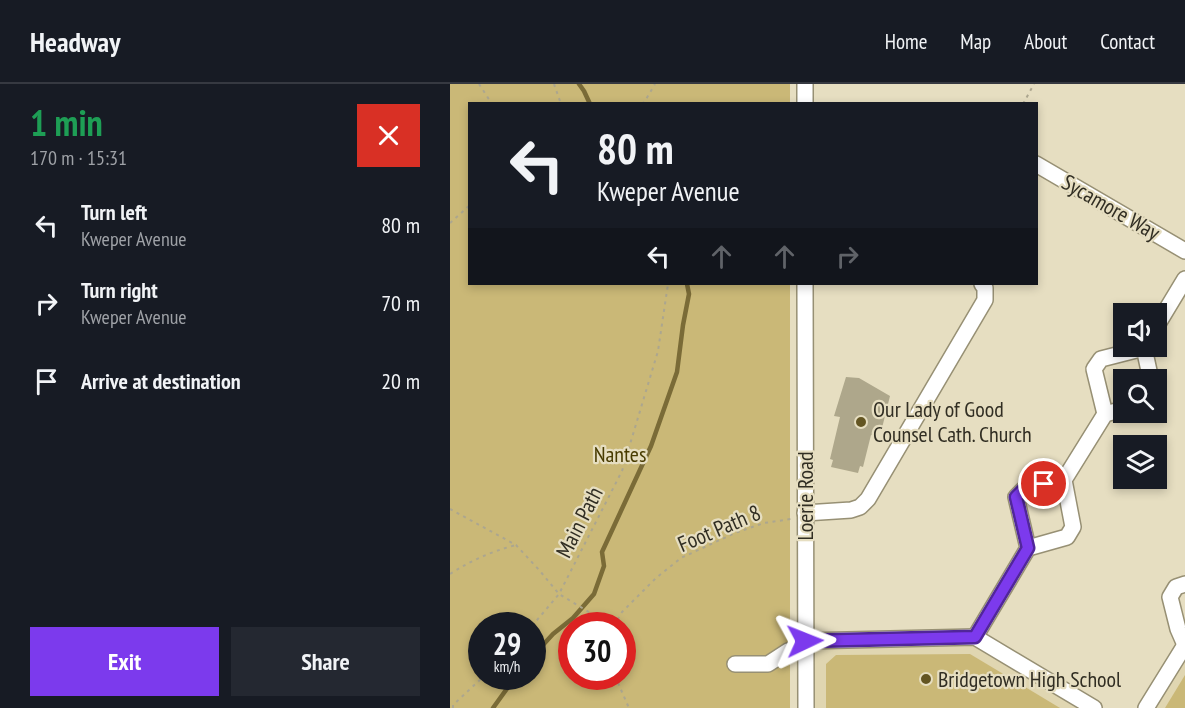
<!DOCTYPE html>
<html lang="en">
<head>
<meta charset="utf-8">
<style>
	:root { --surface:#171b24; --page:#242831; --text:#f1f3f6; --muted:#9ea1a6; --line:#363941; --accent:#7c3aed }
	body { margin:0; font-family:"PT Sans Narrow",sans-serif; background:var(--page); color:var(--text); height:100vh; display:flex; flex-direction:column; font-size:22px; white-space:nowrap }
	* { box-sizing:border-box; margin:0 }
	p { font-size:20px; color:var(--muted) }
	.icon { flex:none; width:33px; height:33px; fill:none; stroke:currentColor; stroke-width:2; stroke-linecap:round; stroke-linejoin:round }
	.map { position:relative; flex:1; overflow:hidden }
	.drawer { display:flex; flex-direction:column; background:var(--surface); width:450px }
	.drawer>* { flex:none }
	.hud { position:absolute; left:18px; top:18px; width:570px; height:183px; border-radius:0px; box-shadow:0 3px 9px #0003; background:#171b24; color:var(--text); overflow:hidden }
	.buttons { position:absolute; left:663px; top:219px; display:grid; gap:12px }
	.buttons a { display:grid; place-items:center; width:54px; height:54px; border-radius:0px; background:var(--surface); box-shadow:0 3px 9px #0003; font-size:30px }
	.speed { position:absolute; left:18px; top:528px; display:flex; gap:12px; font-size:30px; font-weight:700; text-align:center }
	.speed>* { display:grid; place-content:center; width:78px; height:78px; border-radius:50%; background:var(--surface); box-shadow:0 3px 9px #0003; line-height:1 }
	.speed small { font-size:15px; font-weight:400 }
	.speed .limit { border:9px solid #d22; background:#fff; color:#111 }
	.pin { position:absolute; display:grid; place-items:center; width:51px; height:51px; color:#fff; margin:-26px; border:3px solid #fff; border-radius:50%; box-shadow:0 2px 6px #0007 }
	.me { position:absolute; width:66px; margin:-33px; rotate:88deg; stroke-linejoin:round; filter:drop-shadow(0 0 4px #0008) }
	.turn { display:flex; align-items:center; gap:21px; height:126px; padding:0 30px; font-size:27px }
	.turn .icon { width:78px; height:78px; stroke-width:2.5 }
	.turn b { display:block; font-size:42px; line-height:51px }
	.lanes { display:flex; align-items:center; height:57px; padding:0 30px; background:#0003; justify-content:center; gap:30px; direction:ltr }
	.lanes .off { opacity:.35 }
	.round { display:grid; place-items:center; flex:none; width:63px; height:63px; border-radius:0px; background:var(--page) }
	.overview { display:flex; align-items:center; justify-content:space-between; height:102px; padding:0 30px }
	h1 { font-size:36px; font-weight:600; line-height:45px; color:#1e9e55 }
	.primary-button { display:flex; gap:12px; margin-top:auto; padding:12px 30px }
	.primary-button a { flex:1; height:69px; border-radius:0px; background:var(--accent); color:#fff; font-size:24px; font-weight:600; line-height:69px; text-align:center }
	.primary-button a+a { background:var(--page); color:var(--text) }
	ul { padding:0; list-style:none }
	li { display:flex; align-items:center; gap:18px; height:78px; padding:0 30px }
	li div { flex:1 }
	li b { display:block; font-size:22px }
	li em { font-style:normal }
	header { display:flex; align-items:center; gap:36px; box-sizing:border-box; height:84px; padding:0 30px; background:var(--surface); border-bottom:2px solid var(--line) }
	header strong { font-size:28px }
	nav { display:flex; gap:33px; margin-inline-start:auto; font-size:21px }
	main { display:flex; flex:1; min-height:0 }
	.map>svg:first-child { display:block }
	.built { fill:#e0d6b1 }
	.green { fill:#cab877; fill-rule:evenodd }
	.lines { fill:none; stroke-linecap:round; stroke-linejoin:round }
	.stream { stroke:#7a6b37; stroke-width:4.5 }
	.building { fill:#aea78b }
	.minor-casing { stroke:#979074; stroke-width:18 }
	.path { stroke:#aca68f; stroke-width:2; stroke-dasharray:3 4.5; stroke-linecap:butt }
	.minor { stroke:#fff; stroke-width:15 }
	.route-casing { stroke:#51269a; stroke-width:15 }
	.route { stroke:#7c3aed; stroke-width:10 }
	.poi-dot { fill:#635522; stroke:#e6dec1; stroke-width:2 }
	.labels { text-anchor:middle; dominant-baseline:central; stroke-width:4.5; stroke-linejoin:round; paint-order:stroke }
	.street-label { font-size:22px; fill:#312e23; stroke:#e6dec1 }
	.poi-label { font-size:22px; fill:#312e23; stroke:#e6dec1; text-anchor:start }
	.park-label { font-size:22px; fill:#483b00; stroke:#e6dec1 }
</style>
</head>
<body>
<header>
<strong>Headway</strong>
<nav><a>Home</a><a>Map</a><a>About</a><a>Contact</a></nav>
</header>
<main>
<section class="drawer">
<div class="overview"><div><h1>1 min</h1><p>170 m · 15:31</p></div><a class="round" style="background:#d93025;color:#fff"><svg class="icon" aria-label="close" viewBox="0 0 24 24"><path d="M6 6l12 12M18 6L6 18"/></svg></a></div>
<ul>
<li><svg class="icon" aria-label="left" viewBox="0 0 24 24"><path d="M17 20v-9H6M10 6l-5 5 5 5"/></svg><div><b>Turn left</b><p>Kweper Avenue</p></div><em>80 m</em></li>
<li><svg class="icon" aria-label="right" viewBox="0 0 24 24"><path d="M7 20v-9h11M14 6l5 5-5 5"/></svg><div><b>Turn right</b><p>Kweper Avenue</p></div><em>70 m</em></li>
<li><svg class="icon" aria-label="arrive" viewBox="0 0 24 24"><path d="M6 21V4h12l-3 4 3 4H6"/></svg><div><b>Arrive at destination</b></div><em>20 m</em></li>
</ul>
<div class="primary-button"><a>Exit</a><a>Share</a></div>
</section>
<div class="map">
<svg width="735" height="624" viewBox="0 0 735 624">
	<rect width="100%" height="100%" fill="#e6dec1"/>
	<g class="built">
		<path d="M 525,553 L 644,624 L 356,624 L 355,557 Z"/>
		<path d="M 735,561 L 735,624 L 696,624 Z"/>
	</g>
	<g class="green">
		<path d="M 0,0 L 340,0 L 340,19 L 20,20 L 20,200 L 340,200 L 340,624 L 0,624 ZM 32,542 L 82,542 L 82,592 L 32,592 ZM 122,542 L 172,542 L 172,592 L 122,592 Z"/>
		<path d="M 520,570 L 610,624 L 376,624 L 376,580 L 386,571 Z"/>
		<path d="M 735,591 L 735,624 L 715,624 Z"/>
	</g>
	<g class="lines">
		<g class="stream">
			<path d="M 129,0 L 134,7 L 140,20"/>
			<path d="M 82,573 L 103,550 L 123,534 L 144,510 L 154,482 L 152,468 L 201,362 L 227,288 L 233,241 L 239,210 L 237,200"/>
			<path d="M 43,624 L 66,592"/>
		</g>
	</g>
	<path class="building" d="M 396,293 L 409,294 L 440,312 L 432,344 L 427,343 L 425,352 L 421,351 L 413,383 L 410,382 L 408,389 L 381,383 L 383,376 L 380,375 L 390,333 L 384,332 Z"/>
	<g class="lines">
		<defs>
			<g id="minor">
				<path d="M 355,0 L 355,20"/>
				<path d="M 586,80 L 735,167"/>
				<path d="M 355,200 L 356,624"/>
				<path d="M 706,243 L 735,195"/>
				<path d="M 695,262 L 694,264 L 701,296"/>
				<path d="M 655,330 L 644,285 L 651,275 L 694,264"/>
				<path d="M 355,429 L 401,426 L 410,423 L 418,415 L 535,216 L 535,204 L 532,200"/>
				<path d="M 578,464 L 617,453 L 623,443 L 614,396 L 655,330 L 674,325"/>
				<path d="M 735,500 L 726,503 L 720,513 L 728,545 L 735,561"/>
				<path d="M 525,553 L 578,464 L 566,413 L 575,404 L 614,396"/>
				<path d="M 355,557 L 525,553 L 644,624"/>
				<path d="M 285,580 L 318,580 L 338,567 L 355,566"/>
				<path d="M 696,624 L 735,561"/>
			</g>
		</defs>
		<use href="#minor" class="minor-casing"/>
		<g class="path">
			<path d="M 29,0 L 42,20"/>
			<path d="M 104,0 L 111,20"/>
			<path d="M 192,20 L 195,17 L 205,0"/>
			<path d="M 573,20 L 584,0"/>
			<path d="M 0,139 L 20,121"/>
			<path d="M 0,425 L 66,461 L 90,487 L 109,510 L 162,542"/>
			<path d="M 0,490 C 22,476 40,468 66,461"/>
			<path d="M 82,542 L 109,510 L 172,387 L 208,267 L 218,200"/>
			<path d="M 164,542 L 172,528 L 206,494 L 231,474 L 285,449 L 314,439 L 341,435"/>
			<path d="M 165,592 L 179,624"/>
			<path d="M 3,624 L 3,621 L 34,592"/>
		</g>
		<use href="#minor" class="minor"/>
	</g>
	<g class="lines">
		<defs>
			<path id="route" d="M 355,557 L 525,553 L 578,464 L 566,413 L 575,404 L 594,400"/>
		</defs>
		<use href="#route" class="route-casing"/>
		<use href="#route" class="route"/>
	</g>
	<g class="poi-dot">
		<circle cx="411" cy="338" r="6"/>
		<circle cx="476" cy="595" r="6"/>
	</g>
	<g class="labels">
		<g class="street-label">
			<text transform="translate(661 123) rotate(30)">Sycamore Way</text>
			<text transform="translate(355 412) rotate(-90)">Loerie Road</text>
			<text transform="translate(129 438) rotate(-63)">Main Path</text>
			<text transform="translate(269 444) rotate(-23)">Foot Path 8</text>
		</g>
		<g class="poi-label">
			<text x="423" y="325">Our Lady of Good<tspan x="423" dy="25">Counsel Cath. Church</tspan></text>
			<text x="488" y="595">Bridgetown High School</text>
		</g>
		<g class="park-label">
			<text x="170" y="370">Nantes</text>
		</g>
	</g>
</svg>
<div class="buttons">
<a><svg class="icon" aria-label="sound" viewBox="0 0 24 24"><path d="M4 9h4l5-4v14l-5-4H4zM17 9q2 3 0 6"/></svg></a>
<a><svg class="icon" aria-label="search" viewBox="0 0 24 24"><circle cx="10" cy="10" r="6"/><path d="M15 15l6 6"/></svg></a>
<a><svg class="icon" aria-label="layers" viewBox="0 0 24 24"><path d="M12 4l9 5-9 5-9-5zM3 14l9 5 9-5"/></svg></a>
</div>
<div class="speed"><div>29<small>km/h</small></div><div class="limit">30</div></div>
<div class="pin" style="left:594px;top:400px;background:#d93025"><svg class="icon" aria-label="arrive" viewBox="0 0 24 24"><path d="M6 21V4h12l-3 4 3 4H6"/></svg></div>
<svg class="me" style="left:355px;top:557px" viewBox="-20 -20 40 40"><path d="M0-17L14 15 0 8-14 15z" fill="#7c3aed" stroke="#fff" stroke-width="4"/></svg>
<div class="hud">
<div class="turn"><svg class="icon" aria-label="left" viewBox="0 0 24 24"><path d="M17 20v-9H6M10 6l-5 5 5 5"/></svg><div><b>80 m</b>Kweper Avenue</div></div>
<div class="lanes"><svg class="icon" aria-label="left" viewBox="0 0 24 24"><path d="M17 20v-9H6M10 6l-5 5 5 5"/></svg><svg class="icon off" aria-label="ahead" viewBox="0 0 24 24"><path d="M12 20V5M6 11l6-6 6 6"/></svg><svg class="icon off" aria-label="ahead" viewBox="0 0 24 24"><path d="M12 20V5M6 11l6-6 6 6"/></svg><svg class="icon off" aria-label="right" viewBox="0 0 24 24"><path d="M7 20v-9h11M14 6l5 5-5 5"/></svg></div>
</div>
</div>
</main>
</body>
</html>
